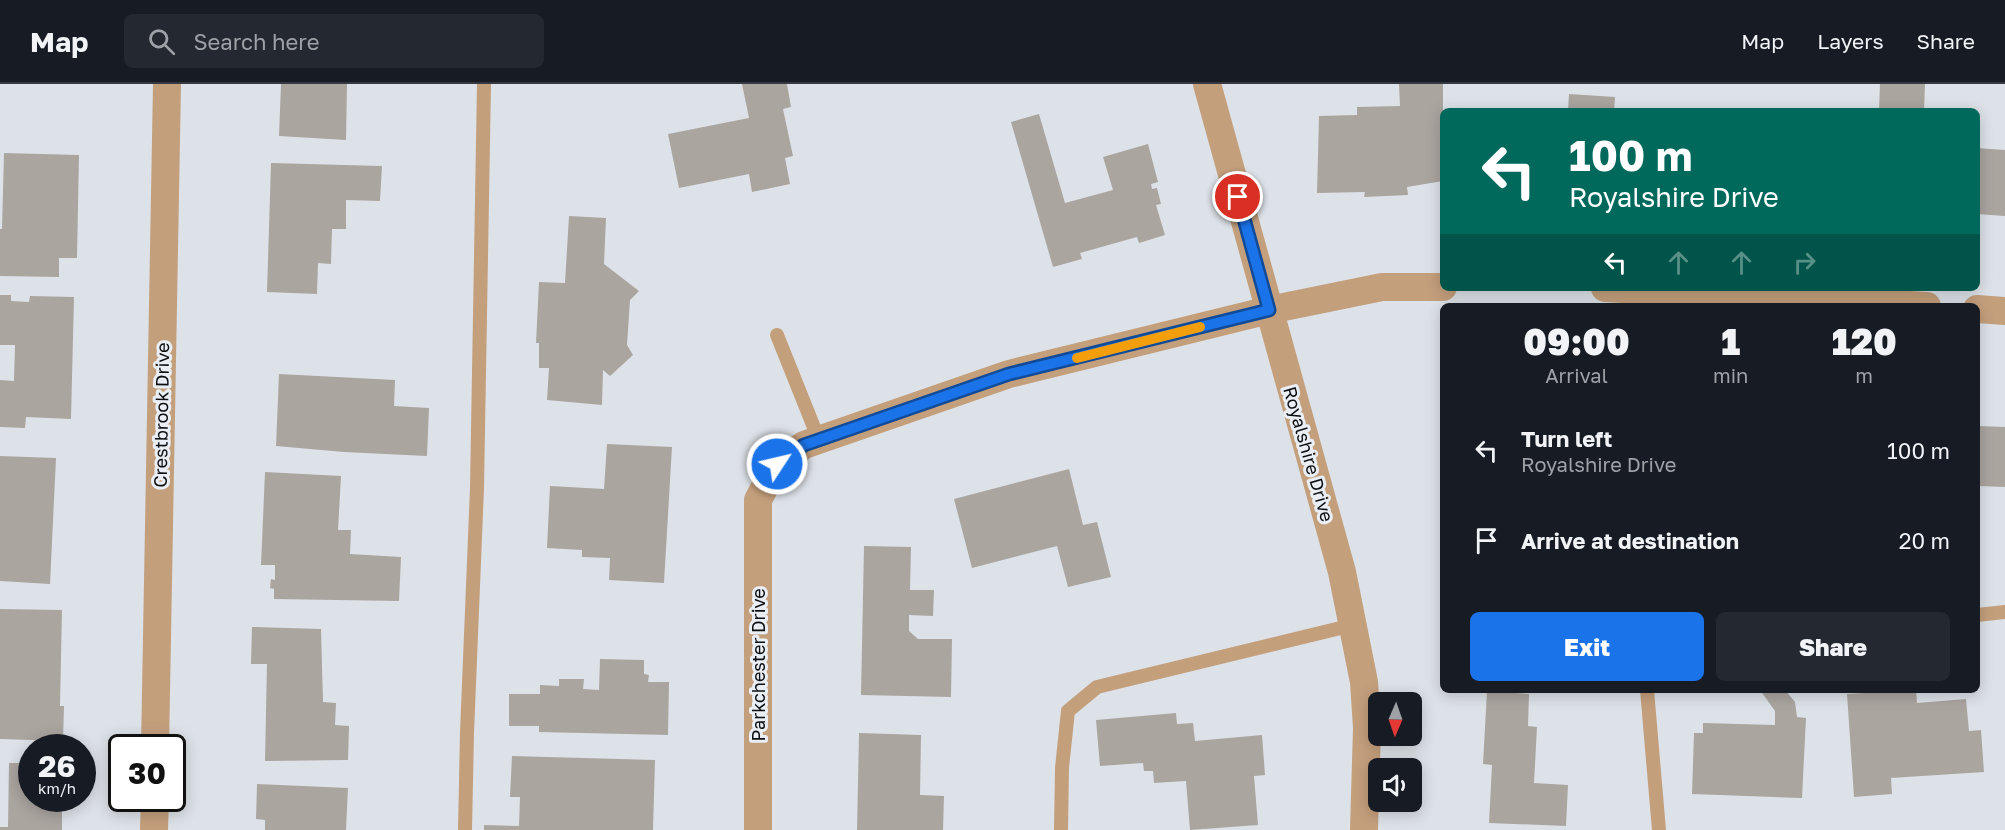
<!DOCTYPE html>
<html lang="en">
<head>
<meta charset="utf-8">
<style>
	:root { --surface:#171b24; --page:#242831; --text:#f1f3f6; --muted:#9ea1a6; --line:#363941; --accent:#1a73e8 }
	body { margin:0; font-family:"Golos Text",sans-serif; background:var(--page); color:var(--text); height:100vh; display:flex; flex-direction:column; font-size:22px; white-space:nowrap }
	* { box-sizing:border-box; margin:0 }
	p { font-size:20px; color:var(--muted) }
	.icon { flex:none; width:33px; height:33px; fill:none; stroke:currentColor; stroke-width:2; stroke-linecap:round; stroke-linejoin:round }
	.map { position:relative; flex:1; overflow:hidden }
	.panel { position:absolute; left:1440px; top:219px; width:540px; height:390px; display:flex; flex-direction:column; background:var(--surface); border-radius:9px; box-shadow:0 3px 15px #0003 }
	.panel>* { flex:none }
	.guide { position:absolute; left:1440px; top:24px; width:540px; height:183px; border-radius:9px; box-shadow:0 3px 15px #0003; background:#00695c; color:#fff; overflow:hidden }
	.needle { width:39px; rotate:182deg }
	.buttons { position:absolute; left:1368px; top:608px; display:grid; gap:12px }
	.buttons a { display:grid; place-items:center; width:54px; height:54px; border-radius:9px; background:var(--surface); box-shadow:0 3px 15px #0003; font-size:30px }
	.speed { position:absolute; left:18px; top:650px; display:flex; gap:12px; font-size:30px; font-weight:700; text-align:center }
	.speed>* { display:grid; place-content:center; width:78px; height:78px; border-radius:50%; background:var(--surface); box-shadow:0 3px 15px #0003; line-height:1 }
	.speed small { font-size:15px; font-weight:400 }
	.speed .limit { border:3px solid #111; border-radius:9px; background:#fff; color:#111 }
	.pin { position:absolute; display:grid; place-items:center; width:51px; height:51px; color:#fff; margin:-26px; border:3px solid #fff; border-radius:50%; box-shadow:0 2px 6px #0007 }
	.me { position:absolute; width:66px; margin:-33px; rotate:55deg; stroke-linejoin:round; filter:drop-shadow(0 0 4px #0008) }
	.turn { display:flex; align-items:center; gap:21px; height:126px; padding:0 30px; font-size:27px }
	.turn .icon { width:78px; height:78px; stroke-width:2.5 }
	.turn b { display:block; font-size:42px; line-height:51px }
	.lanes { display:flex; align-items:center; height:57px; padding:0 30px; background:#0003; justify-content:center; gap:30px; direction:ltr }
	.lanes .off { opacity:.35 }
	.eta { display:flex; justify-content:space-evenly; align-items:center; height:102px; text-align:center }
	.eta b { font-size:36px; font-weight:800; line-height:42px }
	.action { display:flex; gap:12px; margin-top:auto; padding:12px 30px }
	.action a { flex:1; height:69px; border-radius:9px; background:var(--accent); color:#fff; font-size:24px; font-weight:800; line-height:69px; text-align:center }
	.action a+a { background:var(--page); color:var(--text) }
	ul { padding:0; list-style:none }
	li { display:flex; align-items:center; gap:18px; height:90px; padding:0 30px }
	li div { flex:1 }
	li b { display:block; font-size:22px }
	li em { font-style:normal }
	header { display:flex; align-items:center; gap:36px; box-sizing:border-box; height:84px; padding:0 30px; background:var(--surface); border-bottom:2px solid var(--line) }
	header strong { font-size:28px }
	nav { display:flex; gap:33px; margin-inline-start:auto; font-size:21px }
	.search { width:420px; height:54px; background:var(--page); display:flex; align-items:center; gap:15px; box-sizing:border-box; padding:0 21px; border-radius:9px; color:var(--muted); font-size:22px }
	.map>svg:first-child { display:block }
	.building { fill:#aba5a0 }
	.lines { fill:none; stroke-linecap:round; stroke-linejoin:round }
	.lane { stroke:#c49f7c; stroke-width:14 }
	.street { stroke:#c49f7c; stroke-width:28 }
	.route-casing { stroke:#114b97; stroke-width:15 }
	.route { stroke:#1a73e8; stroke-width:10 }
	.slow { stroke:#f59e0b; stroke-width:10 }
	.labels { text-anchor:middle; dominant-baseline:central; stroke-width:6; stroke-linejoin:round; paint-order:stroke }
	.street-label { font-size:18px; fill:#0c0e10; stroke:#eaeff5 }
</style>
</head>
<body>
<header>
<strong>Map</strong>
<div class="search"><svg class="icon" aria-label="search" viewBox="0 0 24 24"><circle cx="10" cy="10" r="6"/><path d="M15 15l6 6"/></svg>Search here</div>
<nav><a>Map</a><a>Layers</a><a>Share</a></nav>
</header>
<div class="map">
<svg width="2005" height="746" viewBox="0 0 2005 746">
	<rect width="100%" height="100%" fill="#dde2e8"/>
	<g class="building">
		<path d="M 281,0 L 347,0 L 346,56 L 279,52 Z"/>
		<path d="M 742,0 L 787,0 L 791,23 L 783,25 L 793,72 L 785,74 L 790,100 L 752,108 L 749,90 L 679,104 L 668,50 L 749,34 Z"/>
		<path d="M 1399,0 L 1443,0 L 1443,97 L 1407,103 L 1408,111 L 1364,113 L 1365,108 L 1317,109 L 1319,32 L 1357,31 L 1357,23 L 1400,22 Z"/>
		<path d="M 1880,0 L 1925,0 L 1924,27 L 1879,27 Z"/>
		<path d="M 1569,10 L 1615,13 L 1614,27 L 1568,27 Z"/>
		<path d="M 1039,30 L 1065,119 L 1113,106 L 1103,73 L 1148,60 L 1158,98 L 1151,100 L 1152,105 L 1157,104 L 1161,120 L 1156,121 L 1165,151 L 1139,159 L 1137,153 L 1080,169 L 1082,175 L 1053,183 L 1011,38 Z"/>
		<path d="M 1977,64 L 2005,66 L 2005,132 L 1977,130 Z"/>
		<path d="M 4,69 L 79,71 L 77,174 L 59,174 L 59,193 L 0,192 L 0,145 L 2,145 Z"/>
		<path d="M 271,79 L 382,82 L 380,117 L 346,116 L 346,145 L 332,145 L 331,180 L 318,179 L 317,210 L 267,208 Z"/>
		<path d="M 569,132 L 606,134 L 604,180 L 639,207 L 630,216 L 627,261 L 633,271 L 610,292 L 603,286 L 602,321 L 547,316 L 549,284 L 539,284 L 539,259 L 536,259 L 539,198 L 565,199 Z"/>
		<path d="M 0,211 L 11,211 L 11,217 L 29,218 L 30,212 L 74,213 L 71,335 L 26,333 L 25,344 L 0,343 L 0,296 L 14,297 L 15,261 L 0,261 Z"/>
		<path d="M 279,290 L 395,296 L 394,322 L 429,324 L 427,372 L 344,368 L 276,362 Z"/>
		<path d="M 1979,342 L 2005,343 L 2005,403 L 1977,402 Z"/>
		<path d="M 607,360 L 672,363 L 664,499 L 609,496 L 610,474 L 582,473 L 582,466 L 547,464 L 550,402 L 604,405 Z"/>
		<path d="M 0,372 L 56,374 L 50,500 L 0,497 Z"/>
		<path d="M 1069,385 L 1083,441 L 1097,438 L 1111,493 L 1068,503 L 1057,462 L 972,484 L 954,415 Z"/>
		<path d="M 265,388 L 341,392 L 338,446 L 351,446 L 350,470 L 401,473 L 399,517 L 274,515 L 274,505 L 270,504 L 271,495 L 275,496 L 275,481 L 261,481 Z"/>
		<path d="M 864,462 L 911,463 L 910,506 L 934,506 L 933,532 L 909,531 L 909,547 L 918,555 L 952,555 L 951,613 L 861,611 Z"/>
		<path d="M 0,525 L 62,526 L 60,622 L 64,622 L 63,657 L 0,655 Z"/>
		<path d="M 252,543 L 321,545 L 323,618 L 336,619 L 335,641 L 349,642 L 348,676 L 265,677 L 267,580 L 251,580 Z"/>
		<path d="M 600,575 L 644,576 L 644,590 L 649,591 L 648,598 L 669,598 L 668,651 L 539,648 L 539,642 L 509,642 L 509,610 L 540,610 L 540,601 L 559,602 L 559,595 L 584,595 L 583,605 L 599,606 Z"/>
		<path d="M 1760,606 L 1785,606 L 1795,618 L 1797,633 L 1806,634 L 1802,714 L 1692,710 L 1694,649 L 1703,649 L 1703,639 L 1775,641 L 1775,627 Z"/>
		<path d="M 1916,606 L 1917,619 L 1966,615 L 1969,647 L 1981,646 L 1984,688 L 1891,694 L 1892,710 L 1854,713 L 1847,610 Z"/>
		<path d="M 1487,607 L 1529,610 L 1528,642 L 1537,643 L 1534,699 L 1568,701 L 1566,742 L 1489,739 L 1492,681 L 1483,680 Z"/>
		<path d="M 1176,629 L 1177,640 L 1193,639 L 1195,657 L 1262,651 L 1265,691 L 1254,692 L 1258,741 L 1190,746 L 1186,697 L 1154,699 L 1153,687 L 1144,687 L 1143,679 L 1100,682 L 1096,636 Z"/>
		<path d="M 859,649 L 921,651 L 920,711 L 944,712 L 943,746 L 857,746 Z"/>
		<path d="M 512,672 L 655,676 L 653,746 L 484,746 L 484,741 L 519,742 L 520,713 L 510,713 Z"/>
		<path d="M 9,679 L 32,679 L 32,714 L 62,714 L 62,746 L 0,746 L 0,743 L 8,743 Z"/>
		<path d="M 257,700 L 348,704 L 346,746 L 265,746 L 265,736 L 256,735 Z"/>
	</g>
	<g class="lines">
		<g class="lane">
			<path d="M 777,251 L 819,356"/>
			<path d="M 1977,531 L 2005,528"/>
			<path d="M 1647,606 L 1659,746"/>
			<path d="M 465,746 L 467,649 L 477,404 L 484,0"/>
			<path d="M 1061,746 L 1062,684 L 1068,627 L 1097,603 L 1353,541"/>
		</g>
		<g class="street">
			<path d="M 1207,0 L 1342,488 L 1364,598 L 1367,644 L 1364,746"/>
			<path d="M 1605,204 L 1927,222"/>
			<path d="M 1977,225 L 2005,227"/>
			<path d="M 155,663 L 167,0"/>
			<path d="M 154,746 L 155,714"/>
			<path d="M 758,746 L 758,416 L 777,380 L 804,361 L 1009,290 L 1269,226 L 1382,203 L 1443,203"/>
		</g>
	</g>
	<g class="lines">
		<defs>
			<path id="route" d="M 777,380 L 804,361 L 1009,290 L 1269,226 L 1238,113"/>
		</defs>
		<use href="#route" class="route-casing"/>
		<use href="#route" class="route"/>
		<path class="slow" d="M 1077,274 L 1200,243"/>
	</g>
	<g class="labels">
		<g class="street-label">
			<text transform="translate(161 331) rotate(-89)">Crestbrook Drive</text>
			<text transform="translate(1309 370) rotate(74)">Royalshire Drive</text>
			<text transform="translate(758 581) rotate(-90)">Parkchester Drive</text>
		</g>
	</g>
</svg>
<div class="buttons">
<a><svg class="needle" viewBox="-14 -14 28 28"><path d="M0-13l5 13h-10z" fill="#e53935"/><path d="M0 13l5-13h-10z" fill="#9ea1a6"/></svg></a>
<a><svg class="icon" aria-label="sound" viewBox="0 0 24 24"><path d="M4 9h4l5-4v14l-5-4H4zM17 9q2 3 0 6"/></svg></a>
</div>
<div class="speed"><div>26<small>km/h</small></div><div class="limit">30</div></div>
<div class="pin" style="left:1238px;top:113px;background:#d93025"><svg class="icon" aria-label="arrive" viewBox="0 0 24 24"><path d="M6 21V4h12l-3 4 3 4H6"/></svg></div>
<svg class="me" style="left:777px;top:380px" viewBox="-20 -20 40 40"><circle r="17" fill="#1a73e8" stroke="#fff" stroke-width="3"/><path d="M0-11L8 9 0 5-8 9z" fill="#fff"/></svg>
<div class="guide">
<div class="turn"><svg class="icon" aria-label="left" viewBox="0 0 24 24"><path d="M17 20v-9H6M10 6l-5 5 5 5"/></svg><div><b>100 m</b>Royalshire Drive</div></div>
<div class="lanes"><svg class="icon" aria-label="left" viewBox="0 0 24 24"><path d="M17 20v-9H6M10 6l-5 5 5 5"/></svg><svg class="icon off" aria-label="ahead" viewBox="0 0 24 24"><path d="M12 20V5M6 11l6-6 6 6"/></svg><svg class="icon off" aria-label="ahead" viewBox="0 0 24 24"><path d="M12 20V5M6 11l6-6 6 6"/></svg><svg class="icon off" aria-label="right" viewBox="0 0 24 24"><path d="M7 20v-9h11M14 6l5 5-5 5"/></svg></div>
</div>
<section class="panel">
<div class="eta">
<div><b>09:00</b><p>Arrival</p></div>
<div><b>1</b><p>min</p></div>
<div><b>120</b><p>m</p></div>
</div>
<ul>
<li><svg class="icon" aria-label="left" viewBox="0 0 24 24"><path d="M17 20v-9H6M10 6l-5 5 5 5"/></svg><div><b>Turn left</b><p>Royalshire Drive</p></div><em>100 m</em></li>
<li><svg class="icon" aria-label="arrive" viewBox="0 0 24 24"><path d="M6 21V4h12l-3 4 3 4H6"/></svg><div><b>Arrive at destination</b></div><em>20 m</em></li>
</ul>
<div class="action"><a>Exit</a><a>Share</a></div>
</section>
</div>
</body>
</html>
